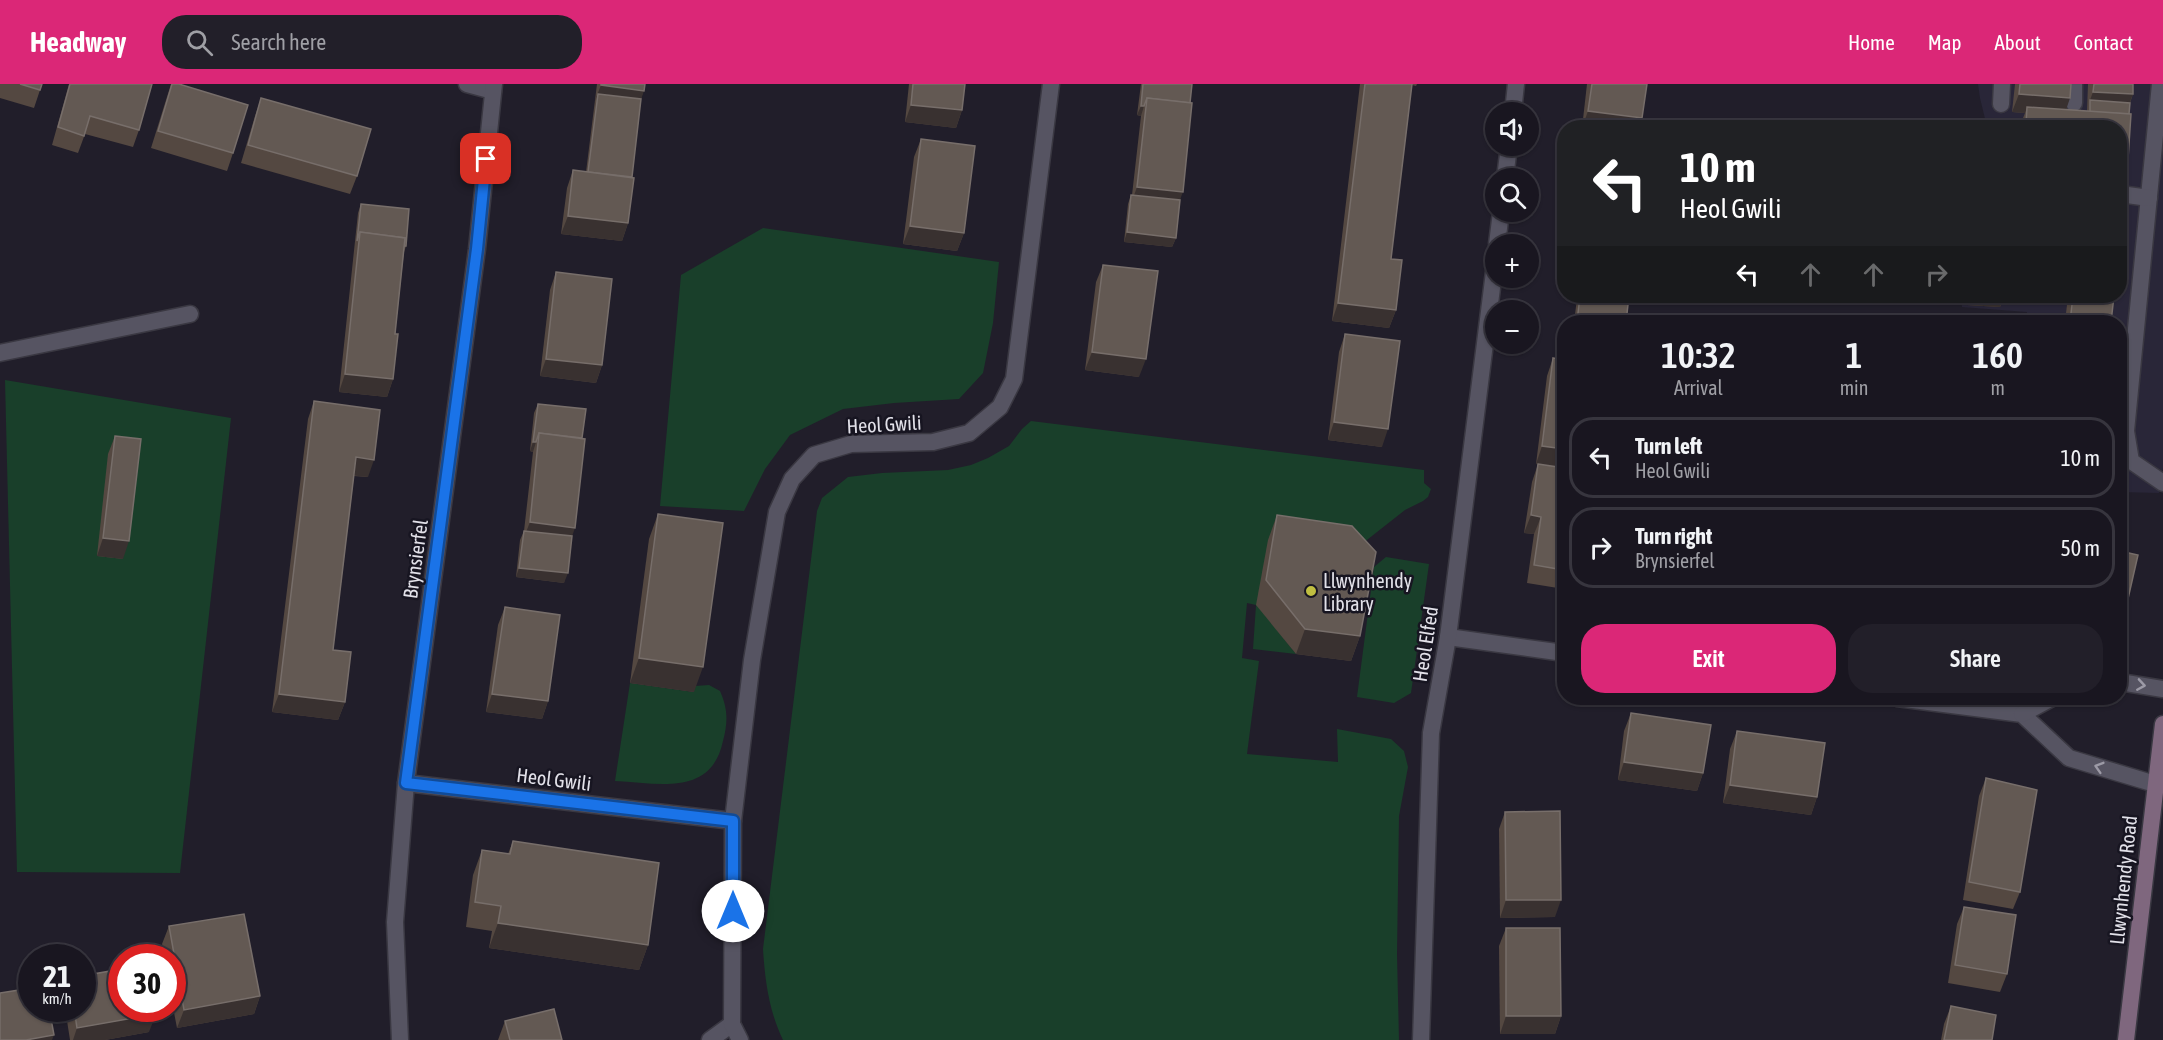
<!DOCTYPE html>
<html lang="en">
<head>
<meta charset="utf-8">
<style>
	:root { --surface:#191620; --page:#221f29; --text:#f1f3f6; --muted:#9f9fa5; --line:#37353e; --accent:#db2777 }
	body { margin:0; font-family:"Asap Condensed",sans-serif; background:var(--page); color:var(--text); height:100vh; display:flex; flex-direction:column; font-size:22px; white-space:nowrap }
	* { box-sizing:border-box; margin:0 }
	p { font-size:20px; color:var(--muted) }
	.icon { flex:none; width:33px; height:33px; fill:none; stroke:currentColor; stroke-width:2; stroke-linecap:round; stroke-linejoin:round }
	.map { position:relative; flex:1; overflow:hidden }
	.panel { position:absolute; left:1557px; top:231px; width:570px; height:390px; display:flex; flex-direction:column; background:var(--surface); border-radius:24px; box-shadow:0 2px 4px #0004,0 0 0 2px var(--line) }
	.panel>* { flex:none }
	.guide { position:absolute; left:1557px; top:36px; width:570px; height:183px; border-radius:24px; box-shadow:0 2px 4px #0004,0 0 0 2px var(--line); background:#202124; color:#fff; overflow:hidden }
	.controls { position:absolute; left:1485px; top:18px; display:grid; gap:12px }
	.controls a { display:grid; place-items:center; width:54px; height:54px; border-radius:50%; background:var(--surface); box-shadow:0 2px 4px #0004,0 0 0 2px var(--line); font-size:30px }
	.speed { position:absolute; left:18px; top:860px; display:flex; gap:12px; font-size:30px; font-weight:700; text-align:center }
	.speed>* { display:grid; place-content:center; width:78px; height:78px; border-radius:50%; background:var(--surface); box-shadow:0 2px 4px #0004,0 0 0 2px var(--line); line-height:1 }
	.speed small { font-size:15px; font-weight:400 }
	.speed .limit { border:9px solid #d22; background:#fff; color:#111 }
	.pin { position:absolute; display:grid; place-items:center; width:51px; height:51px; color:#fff; margin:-26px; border-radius:12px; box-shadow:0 3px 9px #0006 }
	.me { position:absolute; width:66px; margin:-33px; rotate:0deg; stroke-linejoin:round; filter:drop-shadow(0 0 4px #0008) }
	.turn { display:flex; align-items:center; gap:21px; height:126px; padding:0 24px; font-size:27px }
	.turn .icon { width:78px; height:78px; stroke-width:2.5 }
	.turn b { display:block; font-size:42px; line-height:51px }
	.lanes { display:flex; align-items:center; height:57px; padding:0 24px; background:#0003; justify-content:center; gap:30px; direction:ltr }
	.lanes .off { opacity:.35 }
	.eta { display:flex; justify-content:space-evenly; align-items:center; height:102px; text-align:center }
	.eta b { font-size:36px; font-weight:600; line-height:42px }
	.action { display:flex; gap:12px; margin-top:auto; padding:12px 24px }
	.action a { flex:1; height:69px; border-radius:24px; background:var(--accent); color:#fff; font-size:24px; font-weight:600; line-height:69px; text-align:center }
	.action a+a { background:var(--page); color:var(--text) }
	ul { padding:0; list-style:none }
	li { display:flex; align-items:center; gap:18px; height:81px; margin:0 12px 9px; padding:0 12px; border:3px solid var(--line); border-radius:24px }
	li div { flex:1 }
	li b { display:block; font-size:22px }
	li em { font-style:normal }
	header { display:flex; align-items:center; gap:36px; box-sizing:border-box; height:84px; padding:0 30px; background:var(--accent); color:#fff }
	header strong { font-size:28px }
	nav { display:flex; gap:33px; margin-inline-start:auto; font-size:21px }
	.search { width:420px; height:54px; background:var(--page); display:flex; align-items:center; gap:15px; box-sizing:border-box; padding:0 21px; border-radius:24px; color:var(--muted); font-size:22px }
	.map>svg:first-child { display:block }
	.built { fill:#292638 }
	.green { fill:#193f2a }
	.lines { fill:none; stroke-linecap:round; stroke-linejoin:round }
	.service-casing { stroke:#3a3842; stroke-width:19 }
	.minor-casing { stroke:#3a3842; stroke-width:19 }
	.secondary-casing { stroke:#3a3842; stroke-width:19 }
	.service { stroke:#565462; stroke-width:16 }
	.minor { stroke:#565462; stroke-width:16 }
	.secondary { stroke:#7f677e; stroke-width:16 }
	.wall { fill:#544841 }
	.shaded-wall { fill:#393130 }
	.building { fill:#635953; stroke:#776e6a; stroke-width:1.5 }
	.oneway { stroke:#9c9aa6 }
	.route-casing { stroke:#114b97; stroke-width:15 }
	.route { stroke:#1a73e8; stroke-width:10 }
	.poi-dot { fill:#c0be41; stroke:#171521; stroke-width:2 }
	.labels { text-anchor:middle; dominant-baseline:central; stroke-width:5; stroke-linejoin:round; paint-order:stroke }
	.street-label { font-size:20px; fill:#e2e1e9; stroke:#171521 }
	.poi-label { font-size:20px; fill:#e2e1e9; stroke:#171521; text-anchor:start }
</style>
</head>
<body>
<header>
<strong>Headway</strong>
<div class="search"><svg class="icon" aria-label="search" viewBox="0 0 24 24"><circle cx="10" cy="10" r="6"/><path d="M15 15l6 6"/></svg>Search here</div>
<nav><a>Home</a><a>Map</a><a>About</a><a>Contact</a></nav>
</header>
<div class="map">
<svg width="2163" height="956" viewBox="0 0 2163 956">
	<rect width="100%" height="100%" fill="#211e2a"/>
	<path class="built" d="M 1978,0 L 2163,0 L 2163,384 L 2159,409 L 2120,408 L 2120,238 L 2027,238 L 2027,228 L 1962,223 L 1961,212 L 2120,212 L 2120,44 L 1987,43 L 1980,14 Z"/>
	<g class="green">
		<path d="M 763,144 L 999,178 L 993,239 L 983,289 L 959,315 L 894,319 L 843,325 L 790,351 L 765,385 L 744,427 L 660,422 L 681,191 Z"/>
		<path d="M 5,296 L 231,334 L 180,789 L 17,788 Z"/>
		<path d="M 1031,337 L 1424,386 L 1424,399 L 1431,405 L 1428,413 L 1423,417 L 1405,426 L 1358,463 L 1257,521 L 1296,570 L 1253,565 L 1256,521 L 1247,519 L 1242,574 L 1259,577 L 1247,670 L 1338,678 L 1337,645 L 1391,655 L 1404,667 L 1408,683 L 1399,732 L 1397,870 L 1399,956 L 783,956 C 769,927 765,897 763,865 L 817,427 L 822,414 L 848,393 L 882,389 L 948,386 L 971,381 L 988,374 L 1009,362 L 1022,345 Z"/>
		<path d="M 1386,473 L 1429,480 L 1411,609 L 1394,619 L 1357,613 L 1374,483 Z"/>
		<path d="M 630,599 L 693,608 L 695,602 L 709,601 L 720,607 C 728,625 728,638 723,657 C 711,713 659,699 615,697 Z"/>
	</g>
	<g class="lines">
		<defs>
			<g id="service">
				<path d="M 2160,0 L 2126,347 L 2131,377 L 2163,399"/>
				<path d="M 2074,19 L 2074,0"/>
				<path d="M 2001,20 L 2002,0"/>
				<path d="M 2120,110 L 2149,114"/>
				<path d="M 0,269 L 190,230"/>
				<path d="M 710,956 L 732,940"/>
			</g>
			<g id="minor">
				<path d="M 467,0 L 493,7"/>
				<path d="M 1513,28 L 1516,0"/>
				<path d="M 1505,94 L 1509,62"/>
				<path d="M 1497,160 L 1501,128"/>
				<path d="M 1448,553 L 1564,569"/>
				<path d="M 2120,598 L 2163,605"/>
				<path d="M 1897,614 L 2022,630 L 2069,674 L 2155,700"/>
				<path d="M 2022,630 L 2052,614"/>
				<path d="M 406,699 L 733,737"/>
				<path d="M 400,956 L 395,838 L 406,699 L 477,165 L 494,0"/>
				<path d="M 740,956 L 732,940 L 733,737 L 752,576 L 777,428 L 792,395 L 814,371 L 851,360 L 933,358 L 969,349 L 1000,323 L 1014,295 L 1051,0"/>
				<path d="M 1421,956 L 1431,649 L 1448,553 L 1496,172"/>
			</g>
			<path id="secondary" d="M 2126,956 L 2163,640"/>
		</defs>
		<use href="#service" class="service-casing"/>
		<use href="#minor" class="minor-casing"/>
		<use href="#secondary" class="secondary-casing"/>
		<use href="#service" class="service"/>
		<use href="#minor" class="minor"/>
		<use href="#secondary" class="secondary"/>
	</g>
	<g class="wall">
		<path d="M 0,0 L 42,0 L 34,24 L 0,14 Z"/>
		<path d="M 69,0 L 152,0 L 139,46 L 133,63 L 85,50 L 78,69 L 52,61 Z"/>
		<path d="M 171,0 L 233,69 L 227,87 L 151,64 Z"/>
		<path d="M 597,0 L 645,0 L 641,15 L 632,93 L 628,139 L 622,157 L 561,150 L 567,104 L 573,86 L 586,88 Z"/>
		<path d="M 909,0 L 965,0 L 962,26 L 956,44 L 905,38 Z"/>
		<path d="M 1141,0 L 1192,0 L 1176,154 L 1172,163 L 1124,158 L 1128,120 L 1131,111 L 1132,111 L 1141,32 L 1137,31 Z"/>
		<path d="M 1360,0 L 1417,0 L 1416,2 L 1412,1 L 1391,175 L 1396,226 L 1389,244 L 1332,237 Z"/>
		<path d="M 1587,0 L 1647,0 L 1639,44 L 1582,44 Z"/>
		<path d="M 2015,0 L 2071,0 L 2066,26 L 2087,27 L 2088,0 L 2133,0 L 2133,10 L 2130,19 L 2129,30 L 2128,75 L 2122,93 L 2120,93 L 2120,44 L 2013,44 L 2015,39 L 2021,39 L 2025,29 L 2012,28 Z"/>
		<path d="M 261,14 L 357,92 L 350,110 L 241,79 L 255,32 Z"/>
		<path d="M 921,55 L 964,149 L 957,167 L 903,160 L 914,73 Z"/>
		<path d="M 361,120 L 406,162 L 404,168 L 395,250 L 393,295 L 387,313 L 339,308 L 358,129 Z"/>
		<path d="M 1103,181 L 1139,293 L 1085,286 L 1096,198 Z"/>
		<path d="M 556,188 L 602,281 L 596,299 L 540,292 L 550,206 Z"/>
		<path d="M 1578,212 L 1629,212 L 1626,238 L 1574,238 L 1577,215 Z"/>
		<path d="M 1967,212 L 2004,212 L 2000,223 L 1967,221 Z"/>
		<path d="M 2068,212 L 2114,212 L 2111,238 L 2065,238 Z"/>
		<path d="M 1345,250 L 1382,363 L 1328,356 L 1339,268 Z"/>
		<path d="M 1553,274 L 1564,384 L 1536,380 L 1547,292 Z"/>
		<path d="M 314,317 L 368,393 L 354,392 L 333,566 L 345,618 L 338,636 L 272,628 L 308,335 Z"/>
		<path d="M 538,320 L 572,452 L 564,499 L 516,493 L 520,456 L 524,447 L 533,368 L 530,367 L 534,329 Z"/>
		<path d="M 115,352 L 123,475 L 97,472 L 108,370 Z"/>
		<path d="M 1538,380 L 1564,384 L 1564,505 L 1527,499 L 1534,450 L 1524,449 L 1532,398 Z"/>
		<path d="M 658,430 L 694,608 L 630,599 L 649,455 Z"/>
		<path d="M 1277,431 L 1360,552 L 1351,577 L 1296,570 L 1256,521 L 1268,456 Z"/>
		<path d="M 505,523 L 548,617 L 542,635 L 486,628 L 498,541 Z"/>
		<path d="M 1631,629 L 1703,689 L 1697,707 L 1618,696 L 1624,647 Z"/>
		<path d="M 1737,647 L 1817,713 L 1811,731 L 1723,719 L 1730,665 Z"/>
		<path d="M 1986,694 L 2020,808 L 2013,825 L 1963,816 L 1979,712 Z"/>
		<path d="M 1505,728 L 1555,833 L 1500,834 L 1499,745 Z"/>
		<path d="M 513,757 L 648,861 L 639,886 L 489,864 L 492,847 L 466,843 L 473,791 L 482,766 L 508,770 Z"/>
		<path d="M 1964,823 L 2007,890 L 2000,908 L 1948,899 L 1957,840 Z"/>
		<path d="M 169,842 L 260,912 L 254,930 L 177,944 L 172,918 L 172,873 L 165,873 L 162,860 Z"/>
		<path d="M 1506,844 L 1561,932 L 1555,950 L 1500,950 L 1499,862 Z"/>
		<path d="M 1951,922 L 1992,956 L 1941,956 L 1944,940 Z"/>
		<path d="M 65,924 L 82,924 L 149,948 L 105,956 L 70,956 Z"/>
		<path d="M 505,937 L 562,956 L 498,956 Z"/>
	</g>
	<g class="shaded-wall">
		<path d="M 601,1 L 644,7 L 638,24 L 598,10 L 594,19 Z"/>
		<path d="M 2093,8 L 2133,10 L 2126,28 L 2090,16 Z"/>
		<path d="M 2019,10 L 2070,14 L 2064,32 L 2027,23 L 2025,29 L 2012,28 Z"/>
		<path d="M 911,21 L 962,26 L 956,44 L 905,38 Z"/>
		<path d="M 1141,22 L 1144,22 L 1141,32 L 1137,31 Z"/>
		<path d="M 1588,27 L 1642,34 L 1639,44 L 1582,44 Z"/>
		<path d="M 2120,75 L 2128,75 L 2122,93 L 2120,93 Z"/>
		<path d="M 1137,103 L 1183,108 L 1176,126 L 1131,120 Z"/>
		<path d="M 568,132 L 628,139 L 622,157 L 561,150 Z"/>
		<path d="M 910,142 L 964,149 L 957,167 L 903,160 Z"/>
		<path d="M 1127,148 L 1176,154 L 1172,163 L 1124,158 Z"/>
		<path d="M 1970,212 L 2003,214 L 2000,223 L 1967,221 Z"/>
		<path d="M 1338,219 L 1396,226 L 1389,244 L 1332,237 Z"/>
		<path d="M 1092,268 L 1146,275 L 1139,293 L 1085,286 Z"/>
		<path d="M 546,275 L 602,281 L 596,299 L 540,292 Z"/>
		<path d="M 345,290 L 393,295 L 387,313 L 339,308 Z"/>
		<path d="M 1334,338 L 1388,345 L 1382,363 L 1328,356 Z"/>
		<path d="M 533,358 L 536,358 L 533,368 L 530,367 Z"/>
		<path d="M 1542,362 L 1564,365 L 1564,384 L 1536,380 Z"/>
		<path d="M 356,373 L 374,376 L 368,393 L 349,391 Z"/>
		<path d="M 1531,431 L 1541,433 L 1534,450 L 1524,449 Z"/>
		<path d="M 530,438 L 575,444 L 569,461 L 523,456 Z"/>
		<path d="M 103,454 L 129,457 L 123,475 L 97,472 Z"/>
		<path d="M 519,484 L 568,489 L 564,499 L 516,493 Z"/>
		<path d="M 1305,545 L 1360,552 L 1351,577 L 1296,570 Z"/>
		<path d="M 639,574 L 703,583 L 694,608 L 630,599 Z"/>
		<path d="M 279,610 L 345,618 L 338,636 L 272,628 Z"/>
		<path d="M 492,610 L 548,617 L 542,635 L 486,628 Z"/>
		<path d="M 1624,678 L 1703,689 L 1697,707 L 1618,696 Z"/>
		<path d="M 1730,701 L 1817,713 L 1811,731 L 1723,719 Z"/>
		<path d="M 1506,816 L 1561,816 L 1555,833 L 1500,834 Z"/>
		<path d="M 498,839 L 648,861 L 639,886 L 489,864 Z"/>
		<path d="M 260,912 L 254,930 L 177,944 L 184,926 Z"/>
		<path d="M 156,930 L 149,948 L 105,956 L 73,956 L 77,944 Z"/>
		<path d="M 1506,932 L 1561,932 L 1555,950 L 1500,950 Z"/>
		<path d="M 54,951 L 52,956 L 26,956 Z"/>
	</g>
	<g class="building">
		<path d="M 20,0 L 42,0 L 40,6 Z"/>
		<path d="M 70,0 L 152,0 L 139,46 L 90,32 L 84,52 L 58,43 Z"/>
		<path d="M 172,0 L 179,0 L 248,21 L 233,69 L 158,47 Z"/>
		<path d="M 601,0 L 645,0 L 644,7 L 601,1 Z"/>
		<path d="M 913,0 L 965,0 L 962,26 L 911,21 Z"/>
		<path d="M 1143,0 L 1192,0 L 1190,19 L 1147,14 L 1144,22 L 1141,22 Z"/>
		<path d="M 1365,0 L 1412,0 L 1391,175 L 1402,176 L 1396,226 L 1338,219 Z"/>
		<path d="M 1592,0 L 1647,0 L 1642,34 L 1588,27 Z"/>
		<path d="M 2020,0 L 2071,0 L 2070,14 L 2019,10 Z"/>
		<path d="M 2094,0 L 2133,0 L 2133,10 L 2093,8 Z"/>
		<path d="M 598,10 L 641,15 L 632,93 L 588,88 Z"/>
		<path d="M 261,14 L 371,45 L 357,92 L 248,61 Z"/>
		<path d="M 1147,14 L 1192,19 L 1183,108 L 1137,103 Z"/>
		<path d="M 2090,16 L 2130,19 L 2129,30 L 2090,28 Z"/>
		<path d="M 2027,23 L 2131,30 L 2128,75 L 2120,75 L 2120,44 L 2015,44 L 2015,39 L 2026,39 Z"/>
		<path d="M 921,55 L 975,62 L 964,149 L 910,142 Z"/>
		<path d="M 573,86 L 634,94 L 628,139 L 568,132 Z"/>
		<path d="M 2120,108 L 2124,108 L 2120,153 Z"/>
		<path d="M 1131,111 L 1180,116 L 1176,154 L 1127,148 Z"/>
		<path d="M 361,120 L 409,125 L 406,162 L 404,162 L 405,154 L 360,148 L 357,157 Z"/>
		<path d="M 360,148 L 405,154 L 395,250 L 398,250 L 393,295 L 345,290 Z"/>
		<path d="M 1103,181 L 1158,187 L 1146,275 L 1092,268 Z"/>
		<path d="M 556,188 L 612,195 L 602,281 L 546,275 Z"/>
		<path d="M 1580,212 L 1629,212 L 1626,238 L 1577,238 Z"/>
		<path d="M 1970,212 L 2004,212 L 2003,214 Z"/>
		<path d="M 2073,212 L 2114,212 L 2111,238 L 2070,238 Z"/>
		<path d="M 1345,250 L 1400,257 L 1388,345 L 1334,338 Z"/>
		<path d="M 1553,274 L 1564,276 L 1564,365 L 1542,362 Z"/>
		<path d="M 314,317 L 380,326 L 374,376 L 356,373 L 333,566 L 351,568 L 345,618 L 279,610 Z"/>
		<path d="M 538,320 L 586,325 L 582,354 L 539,349 L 536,358 L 533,358 Z"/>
		<path d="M 539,349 L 585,355 L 575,444 L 530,438 Z"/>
		<path d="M 115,352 L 141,355 L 129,457 L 103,454 Z"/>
		<path d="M 1538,380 L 1564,384 L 1564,486 L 1534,481 L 1541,433 L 1531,431 Z"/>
		<path d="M 658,430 L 723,439 L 703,583 L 639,574 Z"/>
		<path d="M 1277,431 L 1352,442 L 1376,468 L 1360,552 L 1305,545 L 1266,496 Z"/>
		<path d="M 524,447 L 572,452 L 568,489 L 519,484 Z"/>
		<path d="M 2120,467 L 2138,471 L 2122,541 L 2120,541 Z"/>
		<path d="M 505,523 L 560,531 L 548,617 L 492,610 Z"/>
		<path d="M 1631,629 L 1711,641 L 1703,689 L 1624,678 Z"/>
		<path d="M 1737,647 L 1825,659 L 1817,713 L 1730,701 Z"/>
		<path d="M 1986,694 L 2037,706 L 2020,808 L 1969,798 Z"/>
		<path d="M 1560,727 L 1561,816 L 1506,816 L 1505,728 Z"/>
		<path d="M 513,757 L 659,779 L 648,861 L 498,839 L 501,822 L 475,818 L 482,766 L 510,770 Z"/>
		<path d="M 1964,823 L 2016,831 L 2007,890 L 1955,881 Z"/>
		<path d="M 244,830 L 260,912 L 184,926 L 169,842 Z"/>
		<path d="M 1506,844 L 1560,844 L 1561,932 L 1506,932 Z"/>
		<path d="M 122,885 L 122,924 L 155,924 L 156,930 L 77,944 L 74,924 L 82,924 L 82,892 Z"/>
		<path d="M 32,904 L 32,924 L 49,924 L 54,951 L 26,956 L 0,956 L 0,909 Z"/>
		<path d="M 1951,922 L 1996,931 L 1992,956 L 1944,956 Z"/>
		<path d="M 554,925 L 562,956 L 510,956 L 505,937 Z"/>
	</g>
	<defs><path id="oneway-chevron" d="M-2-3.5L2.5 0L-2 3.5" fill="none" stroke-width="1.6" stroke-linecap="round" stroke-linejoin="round" transform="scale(1.5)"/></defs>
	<g class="oneway">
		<use href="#oneway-chevron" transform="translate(2141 601) rotate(9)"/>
		<use href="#oneway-chevron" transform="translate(2099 683) rotate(-163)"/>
	</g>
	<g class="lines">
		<defs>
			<path id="route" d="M 486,75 L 477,165 L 406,699 L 733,737 L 733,827"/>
		</defs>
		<use href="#route" class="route-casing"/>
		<use href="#route" class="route"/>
	</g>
	<circle class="poi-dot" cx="1311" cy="507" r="6"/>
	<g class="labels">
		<g class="street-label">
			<text transform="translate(884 340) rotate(-3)">Heol Gwili</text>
			<text transform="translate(415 475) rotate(-82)">Brynsierfel</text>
			<text transform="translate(1425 560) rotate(-81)">Heol Elfed</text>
			<text transform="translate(554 695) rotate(7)">Heol Gwili</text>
			<text transform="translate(2123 796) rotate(-84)">Llwynhendy Road</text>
		</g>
		<g class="poi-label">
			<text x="1323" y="496">Llwynhendy<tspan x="1323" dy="23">Library</tspan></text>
		</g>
	</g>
</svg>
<div class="controls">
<a><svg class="icon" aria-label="sound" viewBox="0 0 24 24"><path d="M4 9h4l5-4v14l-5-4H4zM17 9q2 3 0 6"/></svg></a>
<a><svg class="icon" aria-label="search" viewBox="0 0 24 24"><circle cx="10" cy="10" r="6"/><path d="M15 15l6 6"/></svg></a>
<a>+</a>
<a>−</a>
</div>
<div class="speed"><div>21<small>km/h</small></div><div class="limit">30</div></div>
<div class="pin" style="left:486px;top:75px;background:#d93025"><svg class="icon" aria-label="arrive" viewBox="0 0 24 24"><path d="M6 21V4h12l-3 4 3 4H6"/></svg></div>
<svg class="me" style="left:733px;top:827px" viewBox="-20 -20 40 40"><circle r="19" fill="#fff"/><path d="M0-13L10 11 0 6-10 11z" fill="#1a73e8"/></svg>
<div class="guide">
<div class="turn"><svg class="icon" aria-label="left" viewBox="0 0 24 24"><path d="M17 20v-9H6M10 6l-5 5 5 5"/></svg><div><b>10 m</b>Heol Gwili</div></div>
<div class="lanes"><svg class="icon" aria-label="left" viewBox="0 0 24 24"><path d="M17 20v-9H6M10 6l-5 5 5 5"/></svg><svg class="icon off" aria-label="ahead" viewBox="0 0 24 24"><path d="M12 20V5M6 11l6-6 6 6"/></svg><svg class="icon off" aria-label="ahead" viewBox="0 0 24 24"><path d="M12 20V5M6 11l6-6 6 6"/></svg><svg class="icon off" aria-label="right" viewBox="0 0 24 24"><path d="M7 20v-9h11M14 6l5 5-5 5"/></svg></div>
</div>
<section class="panel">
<div class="eta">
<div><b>10:32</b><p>Arrival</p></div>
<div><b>1</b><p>min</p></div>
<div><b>160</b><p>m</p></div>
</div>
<ul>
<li><svg class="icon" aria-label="left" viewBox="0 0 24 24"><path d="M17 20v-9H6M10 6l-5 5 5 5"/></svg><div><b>Turn left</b><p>Heol Gwili</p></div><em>10 m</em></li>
<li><svg class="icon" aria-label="right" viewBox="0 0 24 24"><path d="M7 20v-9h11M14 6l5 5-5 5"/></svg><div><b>Turn right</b><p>Brynsierfel</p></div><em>50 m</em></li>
</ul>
<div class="action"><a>Exit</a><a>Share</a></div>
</section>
</div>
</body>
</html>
